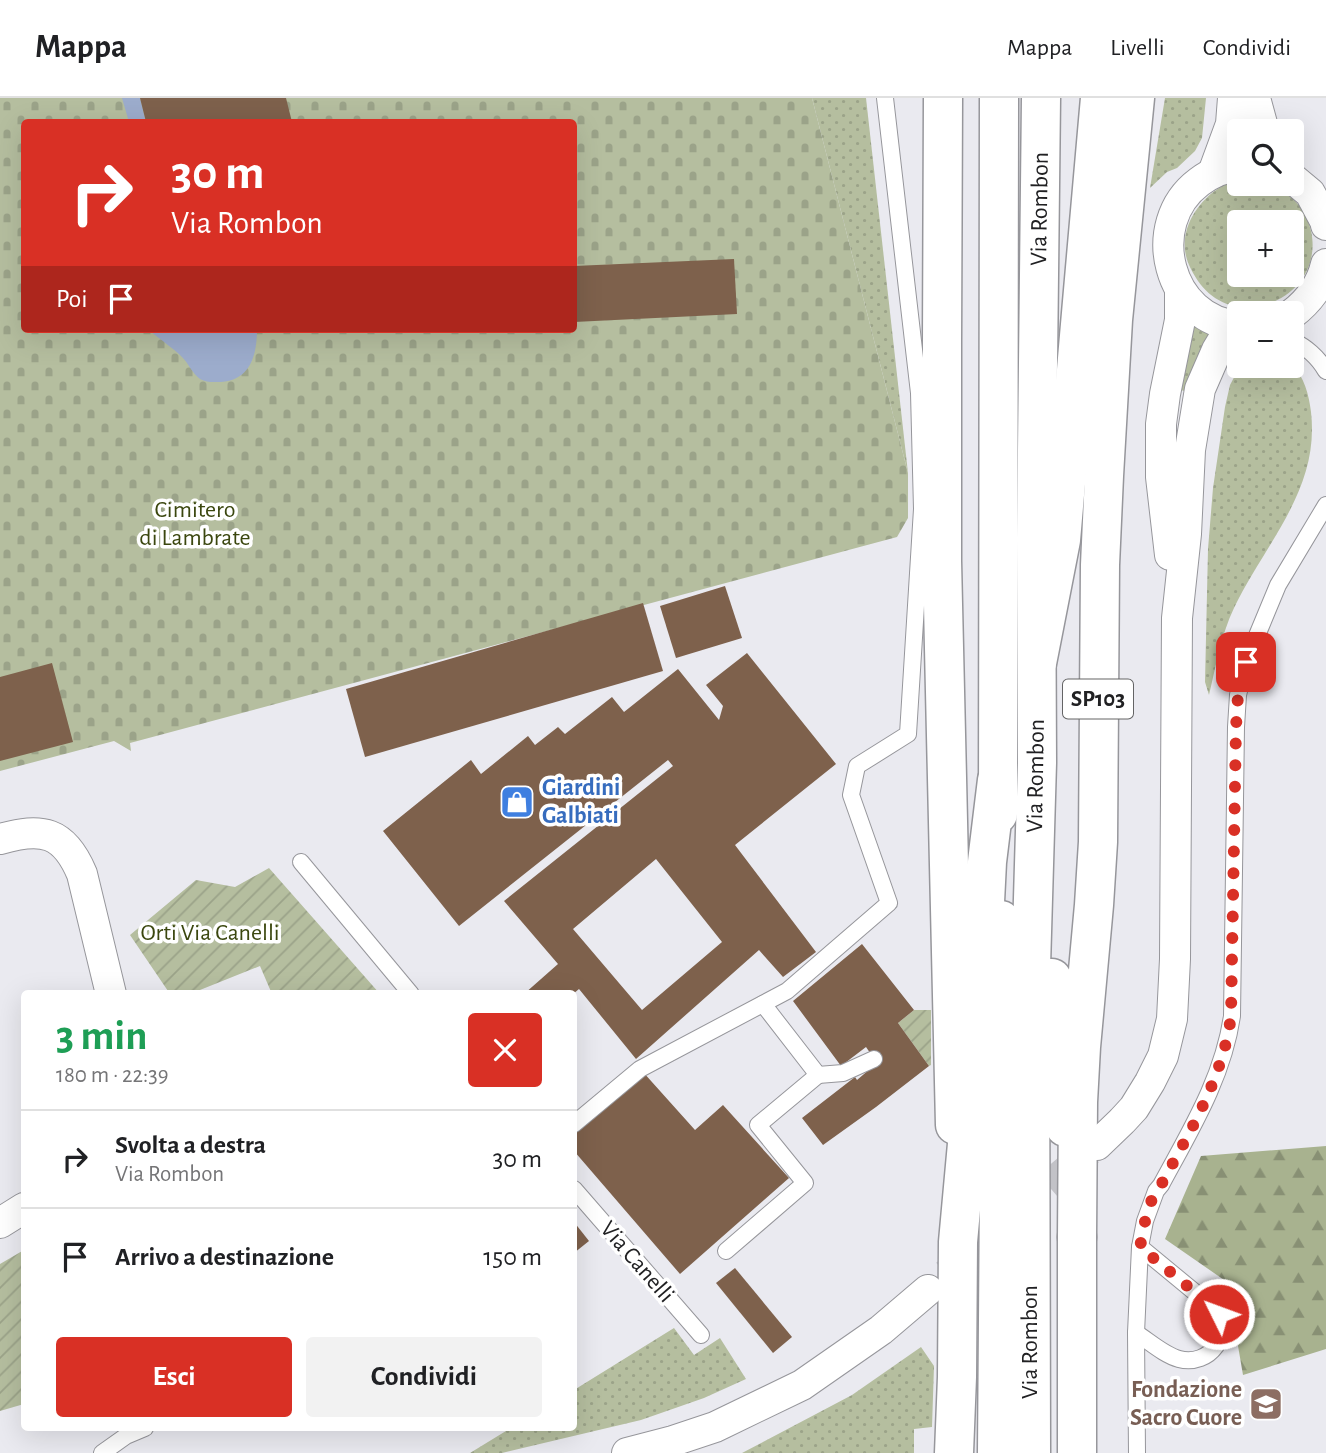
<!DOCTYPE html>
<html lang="it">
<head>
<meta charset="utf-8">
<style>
	:root { --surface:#fff; --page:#f2f2f2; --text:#202124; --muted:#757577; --line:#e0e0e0; --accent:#d93025 }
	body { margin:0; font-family:"Alegreya Sans",sans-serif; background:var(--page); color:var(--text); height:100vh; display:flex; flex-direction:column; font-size:26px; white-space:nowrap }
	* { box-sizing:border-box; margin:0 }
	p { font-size:23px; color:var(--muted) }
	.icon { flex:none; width:38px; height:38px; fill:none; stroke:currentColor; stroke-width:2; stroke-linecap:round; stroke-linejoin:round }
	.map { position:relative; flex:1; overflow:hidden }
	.sheet { position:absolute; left:21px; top:892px; width:556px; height:441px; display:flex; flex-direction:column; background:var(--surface); border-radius:7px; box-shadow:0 7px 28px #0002 }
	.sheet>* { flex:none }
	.top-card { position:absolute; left:21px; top:21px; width:556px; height:214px; border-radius:7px; box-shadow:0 7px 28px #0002; background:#d93025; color:#fff; overflow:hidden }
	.controls { position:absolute; left:1227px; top:21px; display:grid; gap:14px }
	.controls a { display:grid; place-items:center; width:77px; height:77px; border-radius:7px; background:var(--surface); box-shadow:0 7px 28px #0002; font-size:35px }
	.pin { position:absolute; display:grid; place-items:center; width:60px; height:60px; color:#fff; margin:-30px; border-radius:14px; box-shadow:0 4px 10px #0006 }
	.me { position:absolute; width:77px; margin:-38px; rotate:312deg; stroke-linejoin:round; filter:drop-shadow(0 0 5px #0008) }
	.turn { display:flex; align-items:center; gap:24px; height:147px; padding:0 35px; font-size:32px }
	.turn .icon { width:91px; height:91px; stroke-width:2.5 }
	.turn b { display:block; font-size:49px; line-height:60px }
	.then { display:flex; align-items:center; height:66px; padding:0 35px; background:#0003; gap:14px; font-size:26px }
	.round { display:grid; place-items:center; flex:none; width:74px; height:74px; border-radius:7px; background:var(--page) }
	.overview { display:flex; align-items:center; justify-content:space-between; height:119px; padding:0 35px }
	h1 { font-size:42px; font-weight:700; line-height:52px; color:#1e9e55 }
	.button { display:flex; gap:14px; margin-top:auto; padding:14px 35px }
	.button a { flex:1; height:80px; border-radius:7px; background:var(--accent); color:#fff; font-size:28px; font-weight:700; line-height:80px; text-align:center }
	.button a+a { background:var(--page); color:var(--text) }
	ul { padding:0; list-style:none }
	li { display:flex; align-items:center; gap:21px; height:98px; padding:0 35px; border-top:2px solid var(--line) }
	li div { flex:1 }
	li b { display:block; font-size:26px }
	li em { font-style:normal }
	header { display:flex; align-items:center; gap:42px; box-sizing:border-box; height:98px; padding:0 35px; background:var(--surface); border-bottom:2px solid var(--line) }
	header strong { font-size:33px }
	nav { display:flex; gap:38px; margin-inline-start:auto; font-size:24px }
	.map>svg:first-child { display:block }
	.grass { fill:url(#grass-dots); fill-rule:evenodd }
	.forest { fill:url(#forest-firs) }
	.cemetery { fill:url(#cemetery-stones); fill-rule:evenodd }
	.garden { fill:url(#garden-furrows) }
	.water { fill:#9caccc }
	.building { fill:#7e614c; fill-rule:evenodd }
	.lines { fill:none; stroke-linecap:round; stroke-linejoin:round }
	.minor-tunnel { stroke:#c2c2c7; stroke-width:30; stroke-dasharray:30 15; stroke-linecap:butt }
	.service-casing { stroke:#96969b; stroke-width:18 }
	.minor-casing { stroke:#96969b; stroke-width:32 }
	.primary-casing { stroke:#96969b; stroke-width:41 }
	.trunk-casing { stroke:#96969b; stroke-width:41 }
	.motorway-casing { stroke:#96969b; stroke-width:41 }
	.service { stroke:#fff; stroke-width:16 }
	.minor { stroke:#fff; stroke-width:30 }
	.primary { stroke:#fff; stroke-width:38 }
	.trunk { stroke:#fff; stroke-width:38 }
	.motorway { stroke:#fff; stroke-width:38 }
	.route { stroke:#d93025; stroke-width:12; stroke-dasharray:0 21.6 }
	.labels { text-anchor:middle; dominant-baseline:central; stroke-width:7; stroke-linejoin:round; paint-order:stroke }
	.shield { fill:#fff; stroke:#646465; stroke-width:2 }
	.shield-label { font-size:23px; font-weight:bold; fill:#212123 }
	.street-label { font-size:24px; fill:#212123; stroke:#fff }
	.park-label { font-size:24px; fill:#3b470f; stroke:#fff }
	.shop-label { font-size:24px; font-weight:bold; fill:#366cbe; stroke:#fff; text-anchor:start }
	.education-label { font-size:24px; font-weight:bold; fill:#785e54; stroke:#fff; text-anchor:end }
</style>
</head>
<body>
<header>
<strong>Mappa</strong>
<nav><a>Mappa</a><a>Livelli</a><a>Condividi</a></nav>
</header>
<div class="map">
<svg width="1326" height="1355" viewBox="0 0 1326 1355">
	<defs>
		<pattern id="grass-dots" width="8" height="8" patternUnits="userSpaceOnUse" patternTransform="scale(1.75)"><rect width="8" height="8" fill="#b5be9f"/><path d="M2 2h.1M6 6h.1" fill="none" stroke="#9ba389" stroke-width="1.8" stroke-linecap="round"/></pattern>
		<pattern id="forest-firs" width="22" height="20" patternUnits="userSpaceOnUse" patternTransform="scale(1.75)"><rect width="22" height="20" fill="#a8b28f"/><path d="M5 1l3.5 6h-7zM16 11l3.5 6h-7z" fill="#889074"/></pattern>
		<pattern id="cemetery-stones" width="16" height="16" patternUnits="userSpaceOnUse" patternTransform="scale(1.75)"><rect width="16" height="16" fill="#b5be9f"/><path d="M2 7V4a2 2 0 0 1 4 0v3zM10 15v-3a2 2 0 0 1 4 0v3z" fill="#9ba389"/></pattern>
		<pattern id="garden-furrows" width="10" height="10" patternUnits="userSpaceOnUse" patternTransform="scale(1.75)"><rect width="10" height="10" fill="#b5be9f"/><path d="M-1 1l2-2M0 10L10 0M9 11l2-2" fill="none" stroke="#9ba389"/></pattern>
	</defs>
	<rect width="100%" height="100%" fill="#eaeaf0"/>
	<g class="grass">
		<path d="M 812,0 L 866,0 L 908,375 Z"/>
		<path d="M 1165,0 L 1206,0 L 1202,40 L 1195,53 L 1177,70 L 1167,74 L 1150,90 Z"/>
		<path d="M 1239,83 L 1239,86 C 1249,86 1261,84 1271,87 C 1280,89 1286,95 1293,101 C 1302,109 1308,121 1311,133 C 1321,177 1283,213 1240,209 C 1215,206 1199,189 1189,167 C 1176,138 1194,106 1219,90 C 1225,86 1232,85 1239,83 ZM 1239,124 L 1292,124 L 1292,177 L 1239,177 Z"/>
		<path d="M 1191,224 L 1211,233 L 1186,291 L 1184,293 L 1178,291 Z"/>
		<path d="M 1292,267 C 1304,278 1309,297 1311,314 C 1320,392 1265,445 1234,510 C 1221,537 1216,568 1209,597 L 1205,584 L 1208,451 L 1213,390 L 1225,309 L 1230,287 L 1240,268 Z"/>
		<path d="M 674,1230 L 694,1257 L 720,1240 L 746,1281 L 704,1300 L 641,1322 L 502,1355 L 470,1355 L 511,1330 L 574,1330 L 574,1292 Z"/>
		<path d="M 921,1249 L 934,1268 L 932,1329 L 914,1331 L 914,1355 L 742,1355 L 852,1297 Z"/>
	</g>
	<path class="forest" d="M 1326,1048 L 1326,1251 L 1243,1277 L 1227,1184 L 1165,1141 L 1201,1058 Z"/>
	<path class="cemetery" d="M 0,0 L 812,0 L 908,375 L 908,420 L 897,439 L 130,645 L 131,653 L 114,643 L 0,673 ZM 24,24 L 574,24 L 574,231 L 24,231 Z"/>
	<g class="garden">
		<path d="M 269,770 L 380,896 L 272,896 L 260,868 L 190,896 L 170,896 L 130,837 L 196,782 L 235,789 Z"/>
		<path d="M 914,912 L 931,912 L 931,967 L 929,968 L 898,925 Z"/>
		<path d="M 24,1152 L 24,1306 L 0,1313 L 0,1166 Z"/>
	</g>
	<g class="water">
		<path d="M 122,0 L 140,0 L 146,24 L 129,24 Z"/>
		<path d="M 148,231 L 257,231 C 257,256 251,282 221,284 C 214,284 207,285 200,281 C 192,275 189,266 182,259 C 172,249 159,241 148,231 Z"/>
	</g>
	<g class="building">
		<path d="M 140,0 L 286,0 L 292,24 L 146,24 Z"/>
		<path d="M 734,161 L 737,216 L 574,224 L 574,168 Z"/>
		<path d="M 725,488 L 742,540 L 676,560 L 660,508 Z"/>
		<path d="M 643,505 L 663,573 L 365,659 L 346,591 Z"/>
		<path d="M 747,555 L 836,666 L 735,747 L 816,854 L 783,879 L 759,852 L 636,961 L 579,891 L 573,896 L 524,896 L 558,866 L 504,803 L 673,668 L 668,662 L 459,828 L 383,733 L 471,662 L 481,676 L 528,638 L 535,647 L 558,629 L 565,636 L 612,599 L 624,614 L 678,571 L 719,622 L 723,608 L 706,587 ZM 656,761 L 722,844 L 642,912 L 573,831 Z"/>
		<path d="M 52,565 L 73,644 L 0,663 L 0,579 Z"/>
		<path d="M 862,846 L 914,912 L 898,925 L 929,968 L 876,1009 L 823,1047 L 802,1020 L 855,979 L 857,982 L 877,965 L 866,949 L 841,968 L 793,903 Z"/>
		<path d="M 643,974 L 695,1032 L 723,1007 L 789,1080 L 680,1176 L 574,1053 L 574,1035 Z"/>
		<path d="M 574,1124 L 589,1143 L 574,1155 Z"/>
		<path d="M 735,1170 L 792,1239 L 773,1255 L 716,1185 Z"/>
	</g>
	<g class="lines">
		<path class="minor-tunnel" d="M 946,1176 L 1089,1053"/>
		<defs>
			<g id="service">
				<path d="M 1292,242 C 1307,250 1317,258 1326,273"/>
				<path d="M 301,764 L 411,896"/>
				<path d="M 763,906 L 818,977 L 843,975 L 874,961"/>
				<path d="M 574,1026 L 640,971 L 787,893 L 889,805 L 851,697 L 857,668 L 908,636 L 922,411 L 919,295 L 885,0"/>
				<path d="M 574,1091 L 701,1237"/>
				<path d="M 726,1153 L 805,1085 L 758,1027 L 818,977"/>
				<path d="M 1136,1235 C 1149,1243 1164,1257 1179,1261 C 1210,1269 1234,1236 1214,1210 L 1140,1149"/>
				<path d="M 102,1355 L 126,1338 L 145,1330"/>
				<path d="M 1137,1355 L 1136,1235 L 1140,1149 L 1145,1123 L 1156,1093 L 1161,1087 C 1190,1033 1223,980 1232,918 L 1236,629 L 1238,597 L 1246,564 L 1278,487 L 1326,407"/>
			</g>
			<g id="minor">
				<path d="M 1255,0 L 1264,33"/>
				<path d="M 1239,68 C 1224,69 1211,75 1199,84 C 1143,126 1168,223 1239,228"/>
				<path d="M 1213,75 L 1231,26 L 1233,0"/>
				<path d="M 1292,80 L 1310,95 L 1325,123 L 1326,127"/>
				<path d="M 1292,216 C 1309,203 1321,188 1326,166"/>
				<path d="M 1170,457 L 1161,379 L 1161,326 L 1165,296 L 1180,222 L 1180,192"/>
				<path d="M 0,741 C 42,729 64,733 82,776 L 111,896"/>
				<path d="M 1097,1047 L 1122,1023 L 1134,1010 L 1150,984 L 1163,958 L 1172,921 L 1175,861 L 1177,520 L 1186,436 L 1190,352 L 1200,291 L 1217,252 L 1232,227"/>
				<path d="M 0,1125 L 24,1110"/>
				<path d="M 627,1355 L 673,1343 L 715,1329 L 802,1287 L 881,1232 L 928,1192"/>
			</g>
			<g id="primary">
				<path d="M 998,716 L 999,0"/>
				<path d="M 1052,880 L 1065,1029"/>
				<path d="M 997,1355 L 1001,822"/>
				<path d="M 1031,1355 L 1030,902 L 1037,665 L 1036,441 L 1041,0"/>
			</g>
			<g id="trunk">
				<path d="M 943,0 L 942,246 L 942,463 L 955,1027"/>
				<path d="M 1037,565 L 1061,442 L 1100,0"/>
				<path d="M 1077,1139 L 1078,1004 L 1081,949 L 1094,807 L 1098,744 L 1100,467 L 1104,378 L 1113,222 L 1135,0"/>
			</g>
			<g id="motorway">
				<path d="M 1077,1139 L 1077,1355"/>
				<path d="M 954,1355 L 957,1279 L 958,1144 L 980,904 L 987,764 L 997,682"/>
			</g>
		</defs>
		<use href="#service" class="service-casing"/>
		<use href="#minor" class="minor-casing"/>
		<use href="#primary" class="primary-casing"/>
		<use href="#trunk" class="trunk-casing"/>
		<use href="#motorway" class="motorway-casing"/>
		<use href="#service" class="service"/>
		<use href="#minor" class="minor"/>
		<use href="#primary" class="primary"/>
		<use href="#trunk" class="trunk"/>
		<use href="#motorway" class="motorway"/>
	</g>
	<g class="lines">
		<path class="route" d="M 1219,1216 L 1214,1210 L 1140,1149 C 1144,1129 1147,1103 1161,1087 C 1190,1033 1223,980 1231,918 L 1236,629 L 1238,597 L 1246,564"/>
	</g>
	<defs>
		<symbol id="shop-square" viewBox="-11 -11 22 22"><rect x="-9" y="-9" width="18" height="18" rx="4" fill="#3f7fe0" stroke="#fff"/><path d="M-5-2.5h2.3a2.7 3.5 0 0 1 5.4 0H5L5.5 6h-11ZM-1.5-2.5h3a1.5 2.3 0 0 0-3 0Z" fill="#fff"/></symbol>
		<symbol id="school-square" viewBox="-11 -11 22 22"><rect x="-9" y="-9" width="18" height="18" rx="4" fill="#8d6e63" stroke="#fff"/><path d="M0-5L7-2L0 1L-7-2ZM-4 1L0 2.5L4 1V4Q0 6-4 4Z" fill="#fff"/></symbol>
	</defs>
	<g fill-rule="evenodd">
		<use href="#shop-square" x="498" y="685" width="38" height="38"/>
		<use href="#school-square" x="1247" y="1287" width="38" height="38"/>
	</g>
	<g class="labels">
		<rect class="shield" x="1063" y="581.5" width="70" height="39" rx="5"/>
		<g class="shield-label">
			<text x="1098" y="601">SP103</text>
		</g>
		<g class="street-label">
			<text transform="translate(1040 111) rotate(-89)">Via Rombon</text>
			<text transform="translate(1036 678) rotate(-89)">Via Rombon</text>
			<text transform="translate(637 1164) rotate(49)">Via Canelli</text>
			<text transform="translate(1030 1244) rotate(-90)">Via Rombon</text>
		</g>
		<g class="park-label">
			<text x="195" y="412">Cimitero<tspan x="195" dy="28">di Lambrate</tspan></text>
			<text x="210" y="835">Orti Via Canelli</text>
		</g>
		<g class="shop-label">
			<text x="542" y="690">Giardini<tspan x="542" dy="28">Galbiati</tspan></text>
		</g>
		<g class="education-label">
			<text x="1242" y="1292">Fondazione<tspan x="1242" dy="28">Sacro Cuore</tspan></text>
		</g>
	</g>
</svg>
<div class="controls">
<a><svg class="icon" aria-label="search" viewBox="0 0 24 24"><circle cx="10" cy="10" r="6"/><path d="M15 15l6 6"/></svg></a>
<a>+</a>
<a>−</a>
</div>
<div class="pin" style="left:1246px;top:564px;background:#d93025"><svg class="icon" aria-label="arrive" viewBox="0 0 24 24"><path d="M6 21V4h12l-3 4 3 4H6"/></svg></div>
<svg class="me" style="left:1219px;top:1216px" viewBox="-20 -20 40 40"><circle r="17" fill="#d93025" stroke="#fff" stroke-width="3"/><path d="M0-11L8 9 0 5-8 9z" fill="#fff"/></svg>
<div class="top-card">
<div class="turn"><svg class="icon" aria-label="right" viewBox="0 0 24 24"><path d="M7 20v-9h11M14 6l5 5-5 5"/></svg><div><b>30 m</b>Via Rombon</div></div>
<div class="then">Poi<svg class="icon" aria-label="arrive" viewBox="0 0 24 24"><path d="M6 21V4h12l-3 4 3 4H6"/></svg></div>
</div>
<section class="sheet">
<div class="overview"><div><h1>3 min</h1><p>180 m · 22:39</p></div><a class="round" style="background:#d93025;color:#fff"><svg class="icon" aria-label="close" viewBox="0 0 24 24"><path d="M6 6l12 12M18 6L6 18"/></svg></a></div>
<ul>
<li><svg class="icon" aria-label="right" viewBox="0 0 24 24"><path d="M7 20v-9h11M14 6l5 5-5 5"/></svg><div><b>Svolta a destra</b><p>Via Rombon</p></div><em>30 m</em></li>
<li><svg class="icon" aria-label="arrive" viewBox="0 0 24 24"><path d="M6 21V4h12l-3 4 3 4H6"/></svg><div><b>Arrivo a destinazione</b></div><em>150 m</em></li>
</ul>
<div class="button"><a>Esci</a><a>Condividi</a></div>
</section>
</div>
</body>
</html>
